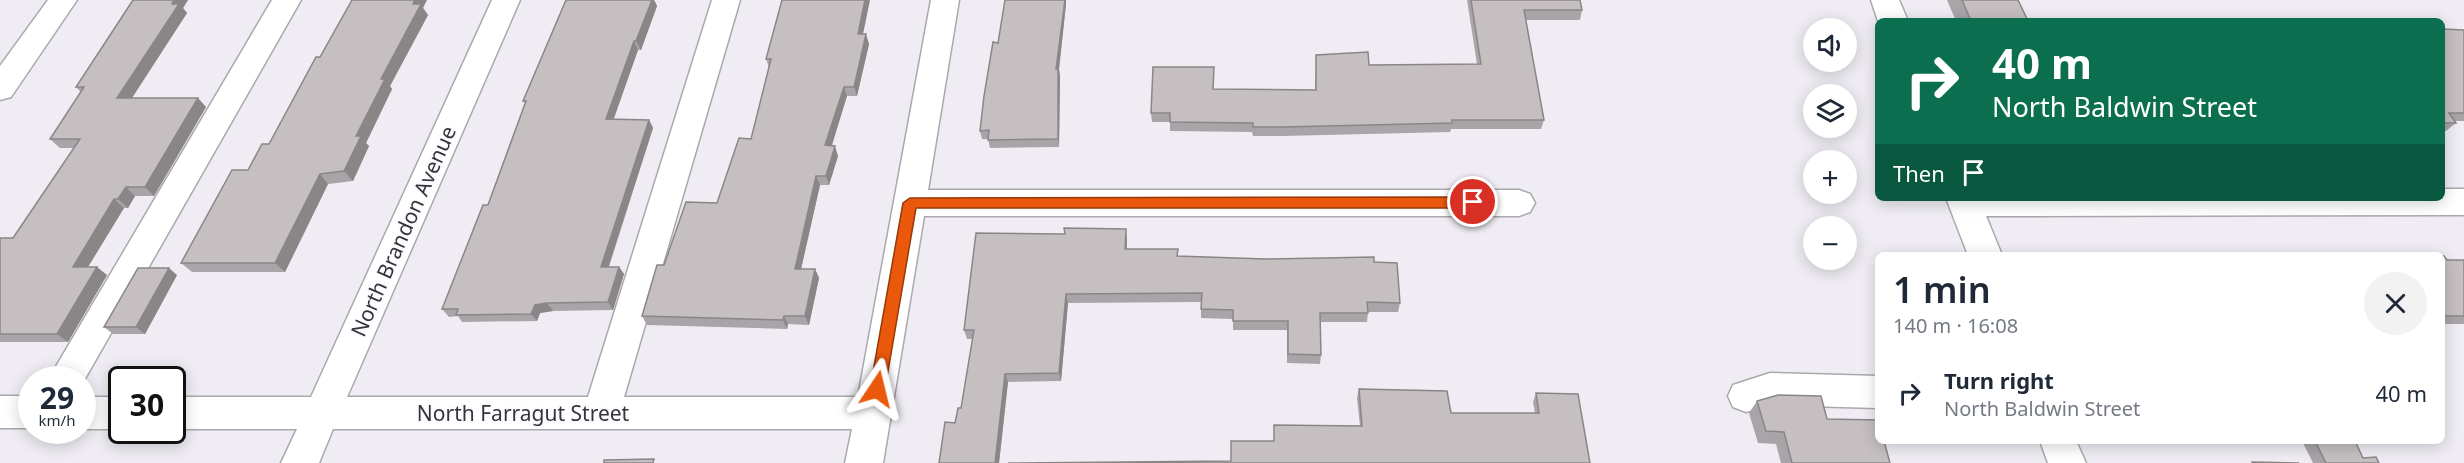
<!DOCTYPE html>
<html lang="en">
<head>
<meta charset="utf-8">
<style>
	:root { --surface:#fff; --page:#f2f2f3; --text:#1f2937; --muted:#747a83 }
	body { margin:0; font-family:"Noto Sans",sans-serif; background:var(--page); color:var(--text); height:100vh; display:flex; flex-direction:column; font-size:22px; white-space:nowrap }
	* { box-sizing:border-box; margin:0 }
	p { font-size:20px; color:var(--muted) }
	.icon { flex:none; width:33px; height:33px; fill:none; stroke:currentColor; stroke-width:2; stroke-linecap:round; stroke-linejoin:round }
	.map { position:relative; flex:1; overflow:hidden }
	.details { position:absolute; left:1875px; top:252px; width:570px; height:192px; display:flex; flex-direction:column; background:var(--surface); border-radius:9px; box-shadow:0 3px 15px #0003 }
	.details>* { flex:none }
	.guide { position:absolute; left:1875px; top:18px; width:570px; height:183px; border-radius:9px; box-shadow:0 3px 15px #0003; background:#0b6e4f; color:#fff; overflow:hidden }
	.controls { position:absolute; left:1803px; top:18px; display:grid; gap:12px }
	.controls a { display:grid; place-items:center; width:54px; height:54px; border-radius:50%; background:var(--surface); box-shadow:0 3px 15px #0003; font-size:30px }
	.speed { position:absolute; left:18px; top:366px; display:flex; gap:12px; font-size:30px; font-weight:700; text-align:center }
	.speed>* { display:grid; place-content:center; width:78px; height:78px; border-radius:50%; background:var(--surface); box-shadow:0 3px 15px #0003; line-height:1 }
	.speed small { font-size:15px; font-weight:400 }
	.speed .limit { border:3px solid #111; border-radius:9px; background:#fff; color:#111 }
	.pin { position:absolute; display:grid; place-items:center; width:51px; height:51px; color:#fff; margin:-26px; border:3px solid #fff; border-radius:50%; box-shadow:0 2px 6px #0007 }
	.me { position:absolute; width:66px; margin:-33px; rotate:10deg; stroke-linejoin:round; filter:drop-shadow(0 0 4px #0008) }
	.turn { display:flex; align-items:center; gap:21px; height:126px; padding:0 18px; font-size:27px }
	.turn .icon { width:78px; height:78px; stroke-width:2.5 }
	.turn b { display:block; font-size:42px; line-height:51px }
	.then { display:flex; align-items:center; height:57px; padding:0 18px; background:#0003; gap:12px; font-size:22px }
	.round { display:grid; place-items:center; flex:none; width:63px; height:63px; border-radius:32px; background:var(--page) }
	.summary { display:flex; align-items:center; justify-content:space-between; height:102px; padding:0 18px }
	h1 { font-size:36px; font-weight:600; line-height:45px }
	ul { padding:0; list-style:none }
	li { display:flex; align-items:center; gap:18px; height:78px; padding:0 18px }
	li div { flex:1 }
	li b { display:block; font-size:22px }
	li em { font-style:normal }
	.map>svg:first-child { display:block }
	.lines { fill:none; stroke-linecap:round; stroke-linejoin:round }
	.minor-casing { stroke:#aaa8ad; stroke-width:3 }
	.minor { fill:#fff; fill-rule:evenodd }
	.wall { fill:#a9a4a7 }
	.shaded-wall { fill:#8a8688 }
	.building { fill:#c5bfc2; stroke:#8a8688; stroke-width:1.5 }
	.route { fill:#ea580c; stroke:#983908; stroke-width:1.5 }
	.labels { text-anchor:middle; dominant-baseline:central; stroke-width:4.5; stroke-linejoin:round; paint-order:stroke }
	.street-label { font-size:21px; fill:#353437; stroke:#fcfbff }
</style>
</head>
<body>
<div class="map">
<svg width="2464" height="463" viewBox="0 0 2464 463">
	<rect width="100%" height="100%" fill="#efedf3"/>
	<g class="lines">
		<defs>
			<g id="minor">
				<path d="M 48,0 L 77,0 L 11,97 L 0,100 L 0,66 Z"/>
				<path d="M 272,0 L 301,0 L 82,384 L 82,380 L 48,380 Z"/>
				<path d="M 492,0 L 520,0 L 347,397 L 588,397 L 712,0 L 740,0 L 624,397 L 858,397 L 931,0 L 959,0 L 928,190 L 1519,190 L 1530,194 L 1535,203 L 1530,212 L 1519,216 L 924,216 L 883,463 L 845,463 L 852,429 L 333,429 L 319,463 L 281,463 L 297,429 L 172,429 L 172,397 L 311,397 Z"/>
				<path d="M 1871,0 L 1899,0 L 1908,21 L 1878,21 Z"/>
				<path d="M 2442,189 L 2464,189 L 2464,215 L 1986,216 L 2002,255 L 1968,255 L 1946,198 L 2442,198 Z"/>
				<path d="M 1770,373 L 1878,376 L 1878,408 L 1770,405 L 1746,412 L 1733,407 L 1728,396 L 1733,385 Z"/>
				<rect x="0" y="396" width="32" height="32"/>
				<rect x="82" y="397" width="40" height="32"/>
				<path d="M 2040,441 L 2076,441 L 2086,463 L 2048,463 Z"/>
			</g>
		</defs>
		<use href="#minor" class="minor-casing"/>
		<use href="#minor" class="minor"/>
	</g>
	<g class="wall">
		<path d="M 133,0 L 188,0 L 183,8 L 187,13 L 132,98 L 206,107 L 154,196 L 135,196 L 128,208 L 124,208 L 88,267 L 107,275 L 68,342 L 0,342 L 0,238 L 13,238 L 74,148 L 60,148 L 50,139 L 81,92 L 76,87 Z"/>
		<path d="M 566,0 L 654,0 L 657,6 L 641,50 L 638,50 L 613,119 L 649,120 L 653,128 L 609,267 L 619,267 L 624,274 L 613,310 L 553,311 L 540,313 L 537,321 L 462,322 L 458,316 L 449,317 L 442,309 L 488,205 L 525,103 L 523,101 Z"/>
		<path d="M 1467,0 L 1580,0 L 1582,10 L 1580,20 L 1526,20 L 1544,120 L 1541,129 L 1451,129 L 1450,132 L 1283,136 L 1253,136 L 1252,132 L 1170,131 L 1170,122 L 1152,122 L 1151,113 L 1315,90 L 1316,55 L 1369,65 L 1477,64 Z"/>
		<path d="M 1947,0 L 2018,0 L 2028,21 L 1956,21 Z"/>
		<path d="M 1066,4 L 1059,69 L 1060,77 L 1059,147 L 990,148 L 988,139 L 982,139 L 980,131 L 998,43 Z"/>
		<path d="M 423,8 L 428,15 L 390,86 L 392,89 L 366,143 L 369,146 L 353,181 L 328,184 L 285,272 L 192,272 L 181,263 L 269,144 L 320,57 Z"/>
		<path d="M 2442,29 L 2464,30 L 2464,121 L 2454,121 L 2456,123 L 2446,131 L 2442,131 Z"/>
		<path d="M 863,34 L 869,44 L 857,96 L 847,96 L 831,146 L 838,156 L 829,185 L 820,185 L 801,269 L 815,269 L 819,278 L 809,325 L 788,324 L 787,329 L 647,325 L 642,316 L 664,265 L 717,203 L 751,139 L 769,67 L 766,59 Z"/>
		<path d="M 1127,239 L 1127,249 L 1178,249 L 1178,256 L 1374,262 L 1400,303 L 1398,312 L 1368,312 L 1367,322 L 1321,322 L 1321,355 L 1320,364 L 1287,363 L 1287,330 L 1233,330 L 1233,319 L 1201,318 L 1201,302 L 1068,303 L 1061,381 L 1008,382 L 999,463 L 955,423 L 961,408 L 973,339 L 967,339 L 964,330 Z"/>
		<path d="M 2442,256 L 2447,260 L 2464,260 L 2464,324 L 2442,324 Z"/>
		<path d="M 177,275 L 145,334 L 113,334 L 104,327 Z"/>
		<path d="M 1359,389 L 1451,413 L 1535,413 L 1533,402 L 1536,393 L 1590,463 L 1231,461 L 1274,441 L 1274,425 L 1360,426 L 1357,398 Z"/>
		<path d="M 1757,401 L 1827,419 L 1890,463 L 1781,463 L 1776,444 L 1758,443 L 1749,413 Z"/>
		<path d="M 2302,441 L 2355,441 L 2363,458 L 2379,463 L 2313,463 Z"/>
	</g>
	<g class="shaded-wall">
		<path d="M 174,0 L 188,0 L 183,8 L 187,13 L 126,107 L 117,98 Z"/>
		<path d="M 415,0 L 427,0 L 423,8 L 428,15 L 390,86 L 392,89 L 366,143 L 369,146 L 353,181 L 344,171 L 356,136 Z"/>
		<path d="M 652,0 L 654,0 L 657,6 L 641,50 L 636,41 Z"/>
		<path d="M 865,0 L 870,0 L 861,44 L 858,34 Z"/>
		<path d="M 1065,0 L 1066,0 L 1066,4 L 1059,69 L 1060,77 L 1059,147 L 1058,139 L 1056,69 Z"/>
		<path d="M 866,34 L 869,44 L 857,96 L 854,87 Z"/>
		<path d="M 634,41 L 638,50 L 611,127 L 606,119 Z"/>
		<path d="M 844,87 L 847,96 L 829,155 L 825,145 Z"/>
		<path d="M 198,98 L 206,107 L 154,196 L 145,187 Z"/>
		<path d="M 649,120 L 653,128 L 606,274 L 601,267 Z"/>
		<path d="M 835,146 L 838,156 L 829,185 L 826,176 Z"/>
		<path d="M 320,174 L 328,184 L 285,272 L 275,263 Z"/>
		<path d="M 816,176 L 820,185 L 799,278 L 795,269 Z"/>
		<path d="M 126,187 L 135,196 L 128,208 L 118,199 Z"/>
		<path d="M 114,199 L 124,208 L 83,275 L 73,267 Z"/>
		<path d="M 1126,229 L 1127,239 L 1126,258 L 1125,249 Z"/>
		<path d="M 97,267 L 107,275 L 68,342 L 57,334 Z"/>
		<path d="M 619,267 L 624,274 L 613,310 L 608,302 Z"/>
		<path d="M 169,268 L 177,275 L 145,334 L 136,327 Z"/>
		<path d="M 815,269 L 819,278 L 809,325 L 805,316 Z"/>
		<path d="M 1066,294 L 1068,303 L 1061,381 L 1059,373 Z"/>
		<path d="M 547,303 L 553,311 L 540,313 L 537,321 L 531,314 L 535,305 Z"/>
		<path d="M 784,316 L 788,324 L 787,329 L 783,320 Z"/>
		<path d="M 1005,374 L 1008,382 L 999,463 L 995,463 Z"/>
	</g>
	<g class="building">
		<path d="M 133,0 L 174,0 L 172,4 L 179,4 L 117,98 L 198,98 L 145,187 L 126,187 L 118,199 L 114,199 L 73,267 L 97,267 L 57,334 L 0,334 L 0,238 L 13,238 L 80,139 L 50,139 L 84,87 L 76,87 Z"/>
		<path d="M 352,0 L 415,0 L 413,4 L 421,4 L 381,79 L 385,79 L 356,136 L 361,136 L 344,171 L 320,174 L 275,263 L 181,263 L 232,170 L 248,170 L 262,144 L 269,144 L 316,57 L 320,57 Z"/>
		<path d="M 566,0 L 652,0 L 636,41 L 634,41 L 606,119 L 649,120 L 601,267 L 619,267 L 608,302 L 547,303 L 535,305 L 531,314 L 456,315 L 458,309 L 442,309 L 483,205 L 488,205 L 526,101 L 523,101 Z"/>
		<path d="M 782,0 L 865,0 L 858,34 L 866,34 L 854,87 L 844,87 L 825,145 L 835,146 L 826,176 L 816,176 L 795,269 L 815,269 L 805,316 L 784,316 L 783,320 L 642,316 L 657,265 L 664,265 L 686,202 L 717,203 L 739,138 L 751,139 L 771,59 L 766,59 Z"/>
		<path d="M 1005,0 L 1065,0 L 1056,69 L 1058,69 L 1058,139 L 988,140 L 989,130 L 980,131 L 984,96 L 993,42 L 998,43 Z"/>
		<path d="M 1471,0 L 1580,0 L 1582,10 L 1524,10 L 1544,120 L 1452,120 L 1452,123 L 1284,127 L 1253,127 L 1253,123 L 1170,122 L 1170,113 L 1151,113 L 1153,67 L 1214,67 L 1213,89 L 1316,90 L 1316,55 L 1368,52 L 1369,65 L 1481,64 Z"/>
		<path d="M 1962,0 L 2018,0 L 2028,21 L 1971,21 Z"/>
		<path d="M 2442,29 L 2464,30 L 2464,113 L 2449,113 L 2456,123 L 2442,123 Z"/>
		<path d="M 1064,228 L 1126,229 L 1125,249 L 1178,249 L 1177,256 L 1266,259 L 1374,257 L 1374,262 L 1397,263 L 1400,303 L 1367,302 L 1368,313 L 1320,313 L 1321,355 L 1288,354 L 1288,321 L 1233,321 L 1233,310 L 1201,309 L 1202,293 L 1066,294 L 1059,373 L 1005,374 L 995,463 L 939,463 L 945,422 L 955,423 L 958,408 L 961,408 L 974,330 L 964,330 L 976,233 L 1065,234 Z"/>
		<path d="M 2067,254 L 2376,254 L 2411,255 L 2067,255 Z"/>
		<path d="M 2442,256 L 2444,256 L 2447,260 L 2464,260 L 2464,316 L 2442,316 Z"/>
		<path d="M 138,268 L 169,268 L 136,327 L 104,327 Z"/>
		<path d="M 1359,389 L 1447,391 L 1451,413 L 1539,413 L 1536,393 L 1578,394 L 1590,463 L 1008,463 L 1231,461 L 1231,441 L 1274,441 L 1274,425 L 1362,426 Z"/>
		<path d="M 1778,395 L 1821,396 L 1827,419 L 1878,420 L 1878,441 L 1884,441 L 1890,463 L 1792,463 L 1784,432 L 1766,431 L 1757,401 Z"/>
		<path d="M 2315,441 L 2355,441 L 2363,458 L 2376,457 L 2379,463 L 2326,463 Z"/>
		<path d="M 654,459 L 653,463 L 604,463 L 604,460 Z"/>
		<path d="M 2252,462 L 2299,463 L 2252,463 Z"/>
	</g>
	<path class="route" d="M 1473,197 L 1479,202 L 1473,208 L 916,208 L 885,389 L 882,394 L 877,396 L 872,394 L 870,389 L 903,203 L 910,198 Z"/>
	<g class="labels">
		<g class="street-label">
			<text transform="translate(403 231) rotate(-66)">North Brandon Avenue</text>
			<text x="523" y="413">North Farragut Street</text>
		</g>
	</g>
</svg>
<div class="controls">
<a><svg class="icon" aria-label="sound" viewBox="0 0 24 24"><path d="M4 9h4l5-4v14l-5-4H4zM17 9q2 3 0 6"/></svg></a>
<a><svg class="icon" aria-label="layers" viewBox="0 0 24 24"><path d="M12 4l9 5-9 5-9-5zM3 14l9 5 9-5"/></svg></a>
<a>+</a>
<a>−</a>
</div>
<div class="speed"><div>29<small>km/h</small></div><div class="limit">30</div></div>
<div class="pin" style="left:1473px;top:202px;background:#d93025"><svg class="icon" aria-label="arrive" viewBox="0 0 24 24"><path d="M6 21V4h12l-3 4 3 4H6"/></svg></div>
<svg class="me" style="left:877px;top:389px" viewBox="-20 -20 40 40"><path d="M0-17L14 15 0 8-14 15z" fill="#ea580c" stroke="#fff" stroke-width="4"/></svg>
<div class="guide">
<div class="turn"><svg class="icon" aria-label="right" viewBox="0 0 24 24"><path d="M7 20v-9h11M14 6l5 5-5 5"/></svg><div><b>40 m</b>North Baldwin Street</div></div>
<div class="then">Then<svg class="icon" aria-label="arrive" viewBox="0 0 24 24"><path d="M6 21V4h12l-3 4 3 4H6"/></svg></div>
</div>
<section class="details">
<div class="summary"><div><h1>1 min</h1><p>140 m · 16:08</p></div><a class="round"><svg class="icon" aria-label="close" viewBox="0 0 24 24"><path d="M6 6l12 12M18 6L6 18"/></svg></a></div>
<ul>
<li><svg class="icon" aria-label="right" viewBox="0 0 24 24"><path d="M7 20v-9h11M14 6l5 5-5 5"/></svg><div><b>Turn right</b><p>North Baldwin Street</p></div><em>40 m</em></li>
</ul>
</section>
</div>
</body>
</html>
